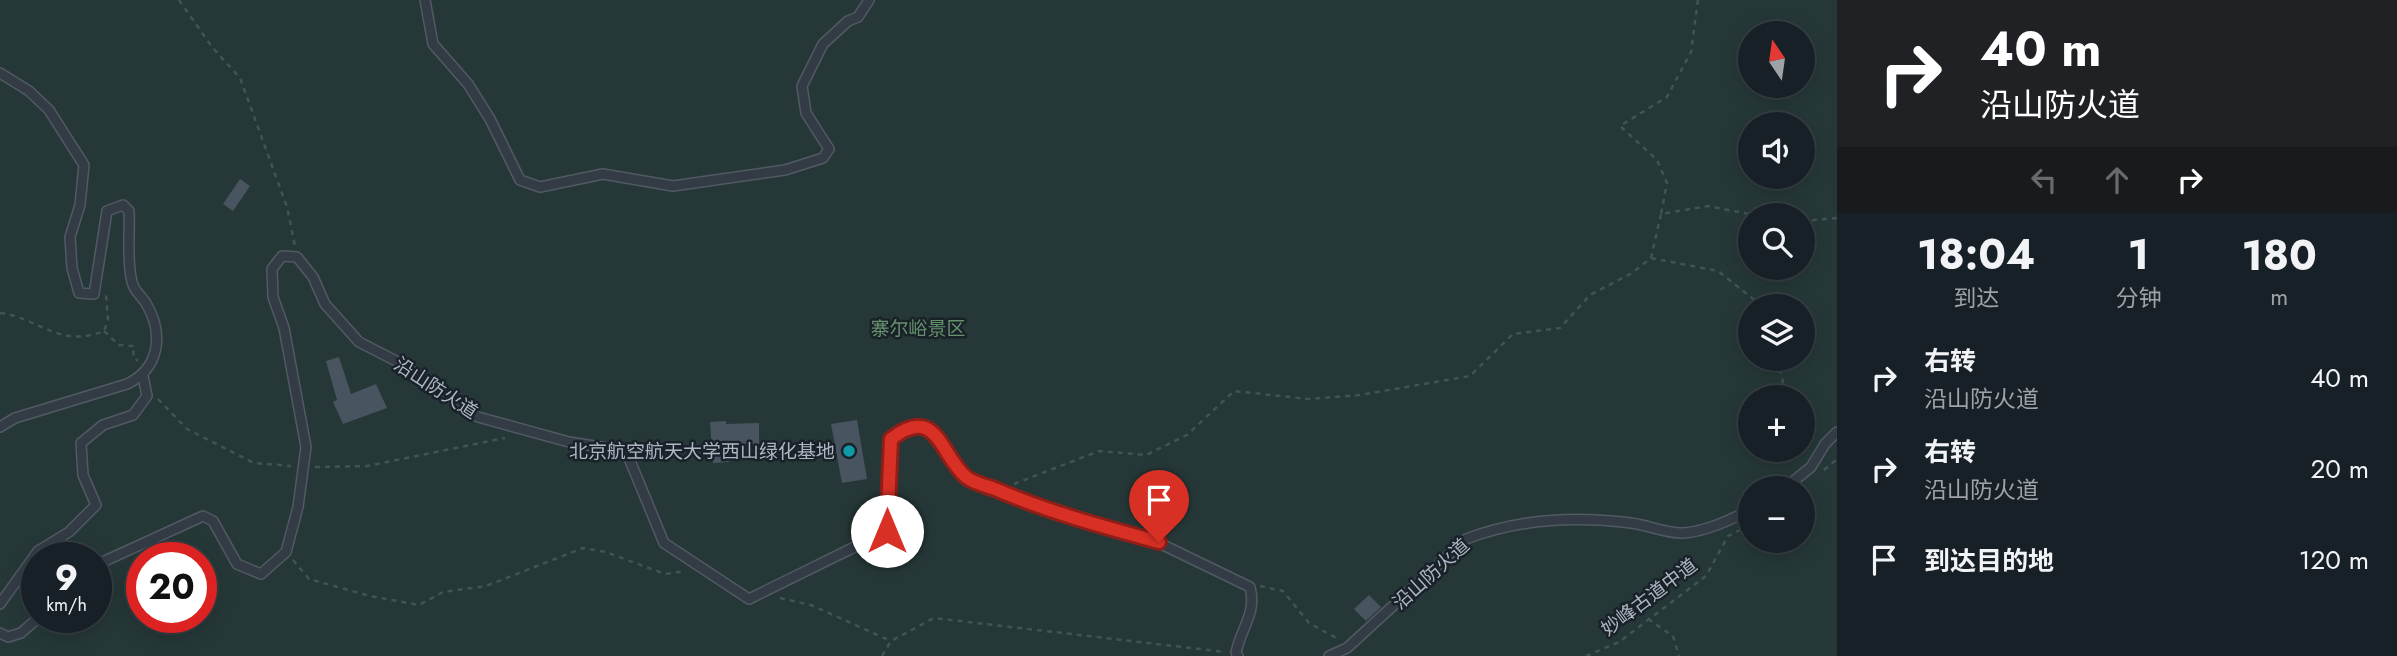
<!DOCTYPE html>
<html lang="zh">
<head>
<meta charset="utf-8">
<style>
	:root { --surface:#182027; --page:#252d33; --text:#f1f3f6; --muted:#9fa3a7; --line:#363e44 }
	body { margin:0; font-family:Jost,"Noto Sans SC",sans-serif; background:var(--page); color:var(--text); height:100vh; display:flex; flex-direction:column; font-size:26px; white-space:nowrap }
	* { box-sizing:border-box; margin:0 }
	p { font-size:23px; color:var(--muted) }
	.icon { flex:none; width:38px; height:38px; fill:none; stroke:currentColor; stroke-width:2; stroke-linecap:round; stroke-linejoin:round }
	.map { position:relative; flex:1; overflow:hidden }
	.drawer { display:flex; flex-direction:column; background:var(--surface); width:560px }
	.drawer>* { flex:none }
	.banner { background:#202124; color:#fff; overflow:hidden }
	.needle { width:46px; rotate:347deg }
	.buttons { position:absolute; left:1738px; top:21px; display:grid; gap:14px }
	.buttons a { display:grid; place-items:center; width:77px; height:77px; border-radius:50%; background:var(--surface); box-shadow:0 4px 18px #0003,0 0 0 2px var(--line); font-size:35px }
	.speed { position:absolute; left:21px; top:542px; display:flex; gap:14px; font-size:35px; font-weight:700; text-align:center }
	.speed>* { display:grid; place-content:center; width:91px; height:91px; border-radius:50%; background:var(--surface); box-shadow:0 4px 18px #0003,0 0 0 2px var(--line); line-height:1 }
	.speed small { font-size:18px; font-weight:400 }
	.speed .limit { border:10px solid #d22; background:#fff; color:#111 }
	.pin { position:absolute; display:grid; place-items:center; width:60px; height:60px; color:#fff; margin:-72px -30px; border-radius:50% 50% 50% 0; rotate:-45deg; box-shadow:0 0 7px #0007 }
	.pin .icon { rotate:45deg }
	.me { position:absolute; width:77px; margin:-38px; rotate:0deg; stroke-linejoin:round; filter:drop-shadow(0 0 5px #0008) }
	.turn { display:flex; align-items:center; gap:24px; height:147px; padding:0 28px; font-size:32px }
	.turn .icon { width:91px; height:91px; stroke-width:2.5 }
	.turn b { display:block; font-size:49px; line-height:60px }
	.lanes { display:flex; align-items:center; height:66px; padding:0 28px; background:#0003; justify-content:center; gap:35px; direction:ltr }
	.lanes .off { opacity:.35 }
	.eta { display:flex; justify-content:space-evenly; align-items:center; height:119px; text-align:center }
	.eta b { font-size:42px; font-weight:700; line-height:49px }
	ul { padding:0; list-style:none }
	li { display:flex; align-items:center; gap:21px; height:91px; padding:0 28px }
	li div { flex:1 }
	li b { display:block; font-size:26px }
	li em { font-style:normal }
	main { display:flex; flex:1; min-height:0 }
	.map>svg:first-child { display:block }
	.green { fill:#253837; fill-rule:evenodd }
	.building { fill:#485460 }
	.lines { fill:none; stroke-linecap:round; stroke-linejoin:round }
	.service-casing { stroke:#515963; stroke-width:12 }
	.path { stroke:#415455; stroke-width:2.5; stroke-dasharray:5 5; stroke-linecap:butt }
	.service { stroke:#333c45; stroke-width:9 }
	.route-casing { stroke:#8d1f18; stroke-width:18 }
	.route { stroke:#d93025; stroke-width:12 }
	.culture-dot { fill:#0f9aa8; stroke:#192129; stroke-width:2.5 }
	.labels { text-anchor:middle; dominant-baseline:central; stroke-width:5; stroke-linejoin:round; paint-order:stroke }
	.park-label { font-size:19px; fill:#66916d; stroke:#192129 }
	.street-label { font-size:19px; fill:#adb6c2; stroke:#192129 }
	.poi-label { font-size:19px; fill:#adb6c2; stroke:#192129; text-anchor:end }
</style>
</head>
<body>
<main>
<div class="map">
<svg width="1837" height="656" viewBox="0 0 1837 656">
	<rect width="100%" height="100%" fill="#202a34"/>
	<path class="green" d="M 0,0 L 1837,0 L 1837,656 L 0,656 ZM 1750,33 L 1802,33 L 1802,86 L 1750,86 ZM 1750,124 L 1802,124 L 1802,177 L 1750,177 ZM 1750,215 L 1802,215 L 1802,268 L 1750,268 ZM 1750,306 L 1802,306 L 1802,359 L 1750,359 ZM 1750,397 L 1802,397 L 1802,450 L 1750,450 ZM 1750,488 L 1802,488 L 1802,541 L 1750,541 ZM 37,558 L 96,558 L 96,618 L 37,618 ZM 142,558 L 201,558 L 201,618 L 142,618 Z"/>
	<g class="building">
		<path d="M 240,179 L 250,186 L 233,211 L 223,204 Z"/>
		<path d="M 339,357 L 351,394 L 376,384 L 387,408 L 343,424 L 333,402 L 337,400 L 326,361 Z"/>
		<path d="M 857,420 L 867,479 L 842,483 L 831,424 Z"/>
		<path d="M 726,421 L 726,424 L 759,423 L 759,451 L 729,452 L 729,462 L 713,463 L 710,422 Z"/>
		<path d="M 1369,595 L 1381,607 L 1366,621 L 1354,609 Z"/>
	</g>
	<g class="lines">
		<defs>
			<g id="service">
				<path d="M 425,0 L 433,44 L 468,84 L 490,119 L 520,180 L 540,187 L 603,174 L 673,186 L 785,170 L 823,158 L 829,149 L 806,113 L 802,86 L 823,44 L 848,21 L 858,17 L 869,0"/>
				<path d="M 0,73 L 29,91 L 49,110 L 84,165 L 80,205 L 70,237 L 72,268 L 79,293 L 94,294 L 107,211 L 123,205 L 129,211 C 130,233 127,256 131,277 C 133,292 141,294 147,305 C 164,335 159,369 127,384 L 15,418 L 0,427"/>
				<path d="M 1785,488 L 1811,467 L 1825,444 L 1837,432"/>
				<path d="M 96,565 L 203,516 L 213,521 L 237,564 L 261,574 L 286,552 L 298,507 L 306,447 L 284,328 L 273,297 L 272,269 L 282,256 L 297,257 L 313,277 L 325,304 L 359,342 L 400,363 L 478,417 L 569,442 L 626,451 L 664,543 L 749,599 L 887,531 L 891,439 L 906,428 L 923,428 L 937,434 L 966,477 L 1035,507 L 1159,543 L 1250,587 C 1257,614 1241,627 1236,653 L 1238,656"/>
				<path d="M 0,604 L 38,551 L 69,532 L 96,505 L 83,475 L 81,443 L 103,425 L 133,415 L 147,396 L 143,376"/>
				<path d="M 0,633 L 8,637 L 21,633 L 38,618"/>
				<path d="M 1329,656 L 1347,648 L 1466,539 C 1518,519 1576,516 1631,523 C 1648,525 1667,534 1684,533 C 1707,531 1730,520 1750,510"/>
			</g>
		</defs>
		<use href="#service" class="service-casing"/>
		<g class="path">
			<path d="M 179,0 L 212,47 L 240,78 L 287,207 L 295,246"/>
			<path d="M 1698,0 L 1691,52 L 1667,97 L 1620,126 L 1657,160 L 1667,183 L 1661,214 L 1708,206 L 1754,215"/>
			<path d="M 1802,221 L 1837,218"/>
			<path d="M 1651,258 L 1718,271 L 1762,306"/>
			<path d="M 0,313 C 40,318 59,349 104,331 L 108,320 L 106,295"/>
			<path d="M 104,331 L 119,345 L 134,346 L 133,357 L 138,361"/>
			<path d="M 1778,359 L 1786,397"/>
			<path d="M 158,399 L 187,429 L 254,463 L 291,466"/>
			<path d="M 1798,450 L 1800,460"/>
			<path d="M 315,467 L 367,466 L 505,438"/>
			<path d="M 1824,470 L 1837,459"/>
			<path d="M 1014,484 L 1099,451 L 1146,455 L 1187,435 L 1234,391 L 1308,399 L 1360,395 L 1470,376 L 1513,334 L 1560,328 L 1590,295 L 1632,273 L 1651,258 L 1661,214"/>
			<path d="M 293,560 L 309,579 L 370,596 L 419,605 L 443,592 L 486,586 L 583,548 L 606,552 L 665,574 L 686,571"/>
			<path d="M 1260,586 L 1283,591 L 1309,623 L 1338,639"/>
			<path d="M 780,598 L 811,605 L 891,641"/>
			<path d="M 1648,619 L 1673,636 L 1679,656"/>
			<path d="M 882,656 L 891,641 L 934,618 L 1225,652"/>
			<path d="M 1586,656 L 1619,642 L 1706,576 L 1728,536 L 1750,525"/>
		</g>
		<use href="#service" class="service"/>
	</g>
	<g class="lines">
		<defs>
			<path id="route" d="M 887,531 L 891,439 C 937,403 940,455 966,477 C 973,483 987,486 995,489 C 1048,512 1104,527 1159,542"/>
		</defs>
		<use href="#route" class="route-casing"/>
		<use href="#route" class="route"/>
	</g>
	<circle class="culture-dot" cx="849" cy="451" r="7"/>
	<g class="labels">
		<g class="park-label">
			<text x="918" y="328">寨尔峪景区</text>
		</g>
		<g class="street-label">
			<text transform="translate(436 388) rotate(33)">沿山防火道</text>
			<text transform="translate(1431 574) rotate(-42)">沿山防火道</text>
			<text transform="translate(1649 597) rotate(-37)">妙峰古道中道</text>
		</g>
		<g class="poi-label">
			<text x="835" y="451">北京航空航天大学西山绿化基地</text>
		</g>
	</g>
</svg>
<div class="buttons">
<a><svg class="needle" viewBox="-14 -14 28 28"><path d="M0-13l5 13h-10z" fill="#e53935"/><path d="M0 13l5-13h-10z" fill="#9fa3a7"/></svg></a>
<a><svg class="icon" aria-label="sound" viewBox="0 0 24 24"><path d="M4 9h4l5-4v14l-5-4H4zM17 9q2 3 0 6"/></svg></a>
<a><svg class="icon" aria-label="search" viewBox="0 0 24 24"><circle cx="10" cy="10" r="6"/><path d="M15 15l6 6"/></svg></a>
<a><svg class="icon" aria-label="layers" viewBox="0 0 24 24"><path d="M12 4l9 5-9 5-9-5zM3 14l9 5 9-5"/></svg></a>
<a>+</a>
<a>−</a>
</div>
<div class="speed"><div>9<small>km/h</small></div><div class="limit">20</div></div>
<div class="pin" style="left:1159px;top:542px;background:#d93025"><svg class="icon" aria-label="arrive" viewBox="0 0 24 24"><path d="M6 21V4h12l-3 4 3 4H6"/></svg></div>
<svg class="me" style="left:887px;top:531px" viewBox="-20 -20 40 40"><circle r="19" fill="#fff"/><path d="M0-13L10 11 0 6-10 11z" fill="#d93025"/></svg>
</div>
<section class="drawer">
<div class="banner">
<div class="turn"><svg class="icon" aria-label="right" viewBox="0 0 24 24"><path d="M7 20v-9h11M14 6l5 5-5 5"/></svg><div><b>40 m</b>沿山防火道</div></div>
<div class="lanes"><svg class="icon off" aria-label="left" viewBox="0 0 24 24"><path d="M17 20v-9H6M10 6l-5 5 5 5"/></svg><svg class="icon off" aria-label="ahead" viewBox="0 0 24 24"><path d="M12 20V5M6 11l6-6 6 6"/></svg><svg class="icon" aria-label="right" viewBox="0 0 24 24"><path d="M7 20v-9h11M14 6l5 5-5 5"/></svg></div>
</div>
<div class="eta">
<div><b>18:04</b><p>到达</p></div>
<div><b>1</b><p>分钟</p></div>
<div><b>180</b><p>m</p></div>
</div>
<ul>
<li><svg class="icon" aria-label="right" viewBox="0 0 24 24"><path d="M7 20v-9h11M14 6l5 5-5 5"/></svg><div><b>右转</b><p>沿山防火道</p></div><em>40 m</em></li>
<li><svg class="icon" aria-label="right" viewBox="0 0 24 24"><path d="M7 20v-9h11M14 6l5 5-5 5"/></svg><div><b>右转</b><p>沿山防火道</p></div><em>20 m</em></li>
<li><svg class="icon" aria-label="arrive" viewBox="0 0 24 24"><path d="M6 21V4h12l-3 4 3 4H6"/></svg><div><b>到达目的地</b></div><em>120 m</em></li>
</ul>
</section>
</main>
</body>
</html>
